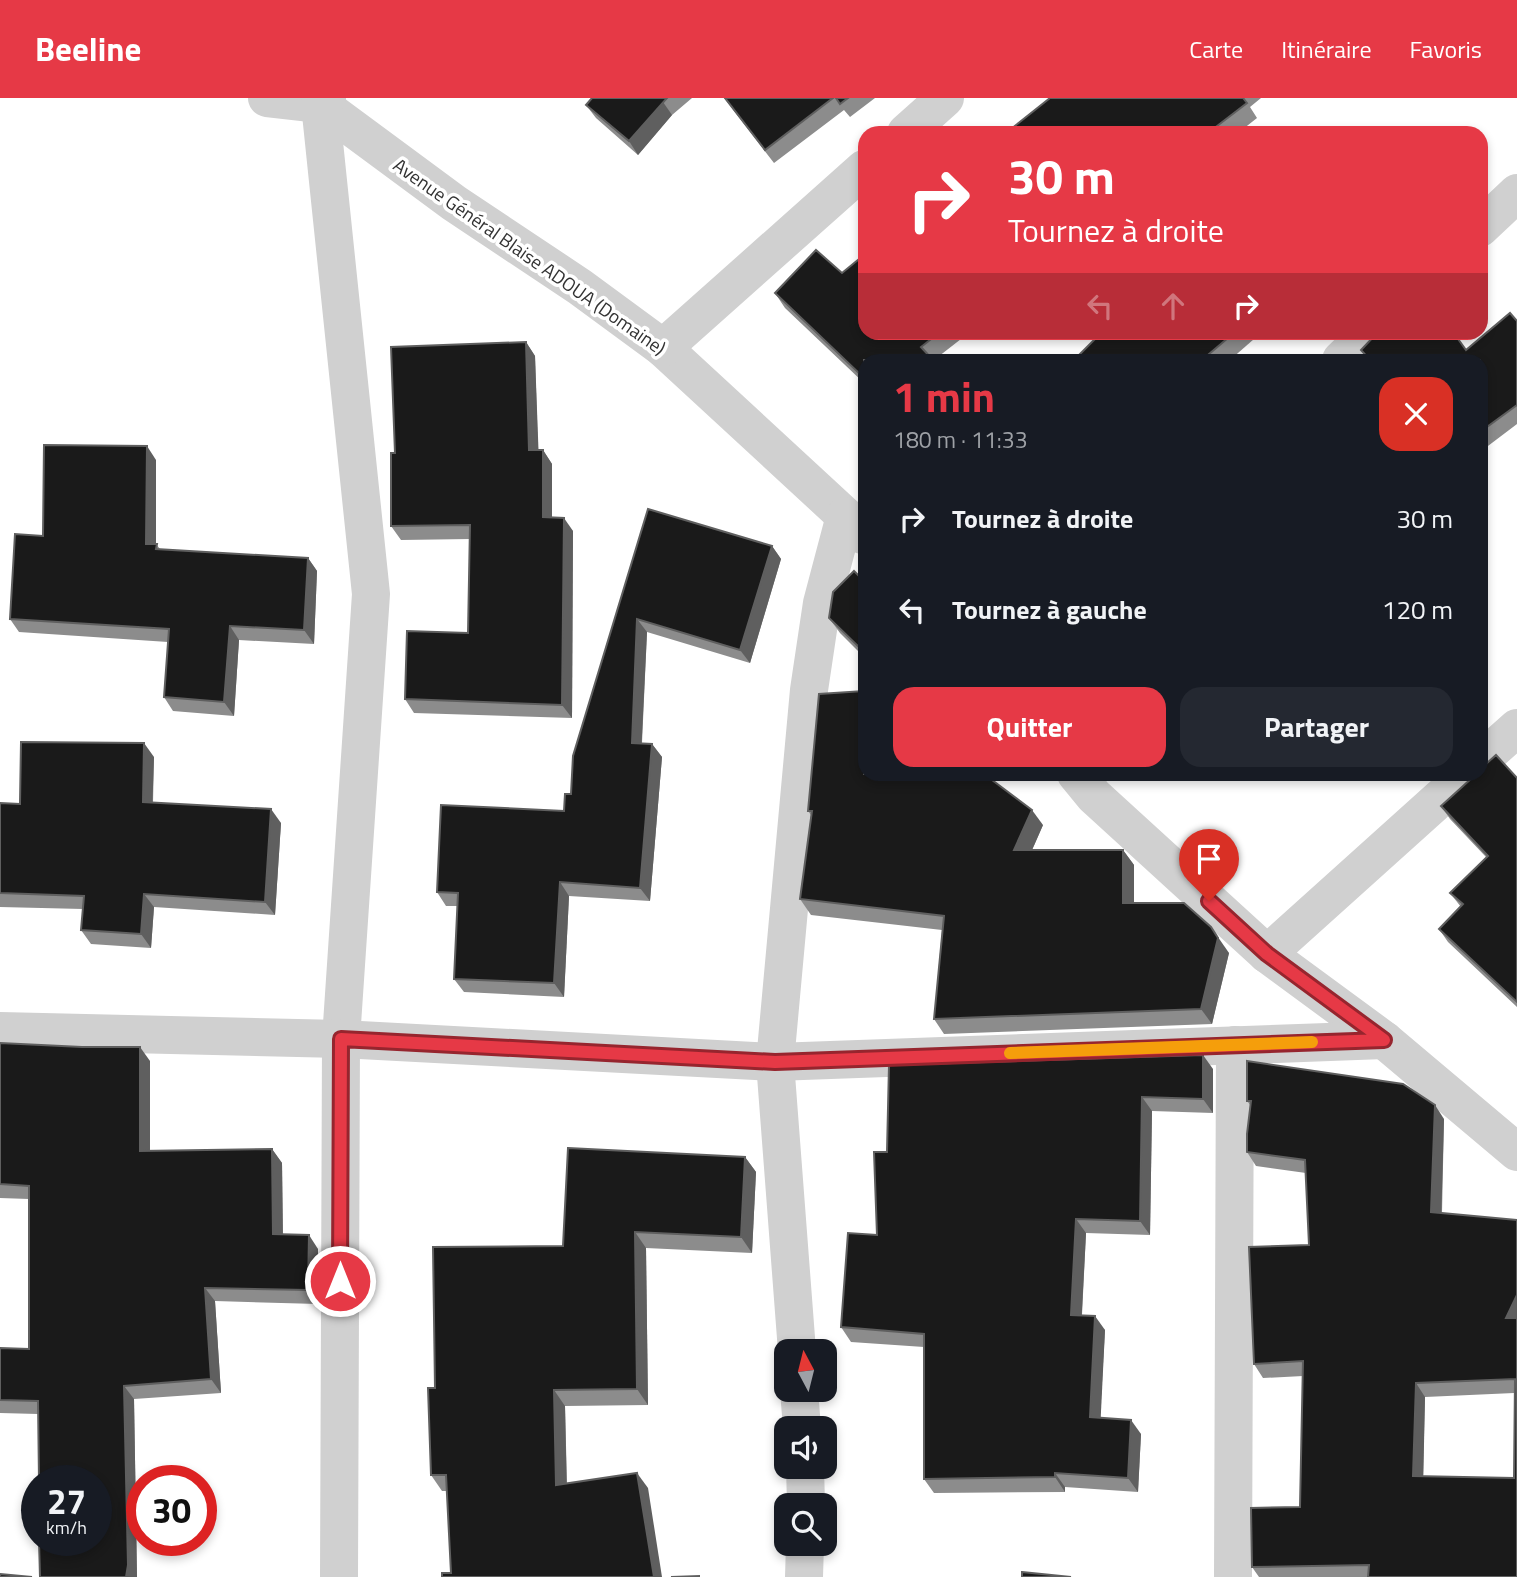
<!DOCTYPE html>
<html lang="fr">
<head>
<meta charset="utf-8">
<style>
	:root { --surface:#171b24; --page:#242831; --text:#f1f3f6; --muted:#9ea1a6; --accent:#e63946 }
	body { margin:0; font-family:"Titillium Web",sans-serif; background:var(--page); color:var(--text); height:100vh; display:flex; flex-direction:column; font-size:26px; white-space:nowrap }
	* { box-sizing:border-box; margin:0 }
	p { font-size:23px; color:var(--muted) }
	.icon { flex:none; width:38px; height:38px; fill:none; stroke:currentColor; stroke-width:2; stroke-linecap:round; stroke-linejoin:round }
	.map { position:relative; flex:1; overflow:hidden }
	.panel { position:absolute; left:858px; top:256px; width:630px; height:427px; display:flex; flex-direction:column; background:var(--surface); border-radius:21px; box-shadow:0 4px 10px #0003 }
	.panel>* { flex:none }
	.hud { position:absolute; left:858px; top:28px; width:630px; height:214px; border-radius:21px; box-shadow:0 4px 10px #0003; background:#e63946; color:#fff; overflow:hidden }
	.needle { width:46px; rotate:353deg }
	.tools { position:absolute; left:774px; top:1241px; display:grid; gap:14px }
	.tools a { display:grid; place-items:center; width:63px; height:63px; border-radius:14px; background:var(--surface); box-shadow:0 4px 10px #0003; font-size:35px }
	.speed { position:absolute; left:21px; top:1367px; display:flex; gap:14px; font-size:35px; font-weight:700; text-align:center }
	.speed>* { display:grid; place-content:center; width:91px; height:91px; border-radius:50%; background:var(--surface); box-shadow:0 4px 10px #0003; line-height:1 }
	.speed small { font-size:18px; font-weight:400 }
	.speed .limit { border:10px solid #d22; background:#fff; color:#111 }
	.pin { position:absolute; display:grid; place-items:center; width:60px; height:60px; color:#fff; margin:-72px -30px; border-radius:50% 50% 50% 0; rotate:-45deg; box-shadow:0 0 7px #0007 }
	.pin .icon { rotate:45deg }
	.me { position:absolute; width:77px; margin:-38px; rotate:0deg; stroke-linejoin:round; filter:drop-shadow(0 0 5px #0008) }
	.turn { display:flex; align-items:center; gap:24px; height:147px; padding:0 35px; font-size:32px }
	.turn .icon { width:91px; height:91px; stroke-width:2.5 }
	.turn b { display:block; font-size:49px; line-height:60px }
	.lanes { display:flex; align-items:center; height:66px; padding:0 35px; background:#0003; justify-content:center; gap:35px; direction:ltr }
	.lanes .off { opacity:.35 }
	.round { display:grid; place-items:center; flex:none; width:74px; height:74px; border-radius:21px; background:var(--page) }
	.overview { display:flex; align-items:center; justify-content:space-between; height:119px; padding:0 35px }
	h1 { font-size:42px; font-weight:700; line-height:52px; color:var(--accent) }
	.primary-button { display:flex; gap:14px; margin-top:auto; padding:14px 35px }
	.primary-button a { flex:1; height:80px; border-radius:21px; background:var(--accent); color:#fff; font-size:28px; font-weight:700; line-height:80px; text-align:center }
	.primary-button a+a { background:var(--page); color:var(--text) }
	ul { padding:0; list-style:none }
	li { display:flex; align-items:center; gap:21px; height:91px; padding:0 35px }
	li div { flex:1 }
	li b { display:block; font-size:26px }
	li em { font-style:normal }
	header { display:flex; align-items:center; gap:42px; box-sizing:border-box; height:98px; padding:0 35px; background:var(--accent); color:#fff }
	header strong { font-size:33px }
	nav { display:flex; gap:38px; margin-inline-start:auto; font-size:24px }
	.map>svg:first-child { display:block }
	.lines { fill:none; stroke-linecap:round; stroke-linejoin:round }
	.minor { stroke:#d0d0d0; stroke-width:38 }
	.wall { fill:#8c8c8c; fill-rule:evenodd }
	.shaded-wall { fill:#5f5f5f }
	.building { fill:#1a1a1a; stroke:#5f5f5f; stroke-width:2; fill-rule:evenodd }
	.route-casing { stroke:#96252e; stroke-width:18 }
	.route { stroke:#e63946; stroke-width:12 }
	.slow { stroke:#f59e0b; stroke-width:12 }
	.labels { text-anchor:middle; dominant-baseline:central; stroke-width:7; stroke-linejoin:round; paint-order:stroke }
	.street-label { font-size:19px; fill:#333; stroke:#fff }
</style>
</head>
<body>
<header>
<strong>Beeline</strong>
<nav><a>Carte</a><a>Itinéraire</a><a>Favoris</a></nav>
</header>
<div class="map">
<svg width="1517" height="1479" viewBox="0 0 1517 1479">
	<rect width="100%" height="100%" fill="#fff"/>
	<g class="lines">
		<g class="minor">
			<path d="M 267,0 L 320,6 L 454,105 L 580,189 L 663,250 L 845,418 L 862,437"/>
			<path d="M 327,0 L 320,6 L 371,496 L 341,941 L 339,1479"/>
			<path d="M 906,35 L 945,0"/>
			<path d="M 1480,130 L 1517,95"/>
			<path d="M 663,250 L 864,71"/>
			<path d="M 1341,262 L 1370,234"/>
			<path d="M 1480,663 L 1517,630"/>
			<path d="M 1076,676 L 1094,698 L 1267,856 L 1384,942 L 1517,1054"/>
			<path d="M 1267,856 L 1467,676"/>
			<path d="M 0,933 L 341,941 L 775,964 L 1384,942"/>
			<path d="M 797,1253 L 775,964 L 809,592 L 822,505 L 845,418"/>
			<path d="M 799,1292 L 802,1330"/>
			<path d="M 805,1368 L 806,1407"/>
			<path d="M 804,1479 L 805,1446"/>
			<path d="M 1233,1479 L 1235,947"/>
		</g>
	</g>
	<g class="wall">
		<path d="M 592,0 L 692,0 L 672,17 L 638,57 L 596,20 L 586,7 Z"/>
		<path d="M 724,0 L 875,0 L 850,19 L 844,12 L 774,65 Z"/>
		<path d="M 1050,0 L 1261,0 L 1250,9 L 1257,20 L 1238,35 L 1006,35 Z"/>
		<path d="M 842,175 L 864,234 L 970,234 L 934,262 L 864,262 L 864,285 L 785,210 L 775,195 Z"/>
		<path d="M 1517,223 L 1517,326 L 1480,354 L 1480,262 L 1369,262 L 1361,252 L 1466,252 Z"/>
		<path d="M 1102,234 L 1262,234 L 1230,262 L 1074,262 Z"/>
		<path d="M 526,244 L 535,258 L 538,352 L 543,352 L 552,366 L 552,419 L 573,433 L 572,620 L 414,615 L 405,601 L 468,535 L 470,441 L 401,442 L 391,428 L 395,355 Z"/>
		<path d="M 156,362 L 156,446 L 160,451 L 308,460 L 317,473 L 314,546 L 239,542 L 234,618 L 173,613 L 164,599 L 168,544 L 19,534 L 10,521 L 43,438 Z"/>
		<path d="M 648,411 L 772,448 L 781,461 L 750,565 L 647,534 L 642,645 L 652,646 L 662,659 L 650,803 L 569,798 L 564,899 L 464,894 L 454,881 L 458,808 L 446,808 L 437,794 L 564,713 L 571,696 Z"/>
		<path d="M 864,483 L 864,559 L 840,535 L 829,520 Z"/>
		<path d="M 154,659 L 153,705 L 281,725 L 275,817 L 154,809 L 151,850 L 91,846 L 81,832 L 83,811 L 0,809 L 0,705 L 20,706 Z"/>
		<path d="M 1517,680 L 1517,909 L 1448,844 L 1439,831 L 1461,809 L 1450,795 L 1486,759 L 1450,721 L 1441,708 Z"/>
		<path d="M 808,713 L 1043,727 L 1032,752 L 1123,752 L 1134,767 L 1134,805 L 1229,855 L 1212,926 L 944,936 L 934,921 L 942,832 L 811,817 L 800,801 L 811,717 Z"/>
		<path d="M 0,945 L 150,963 L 150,1053 L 272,1051 L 282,1065 L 283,1137 L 318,1151 L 318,1206 L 215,1203 L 221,1295 L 134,1301 L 137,1479 L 40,1479 L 38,1316 L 0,1315 L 0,1250 L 29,1251 L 29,1101 L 0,1100 Z"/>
		<path d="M 1213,971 L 1213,1015 L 1152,1013 L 1150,1137 L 1086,1135 L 1082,1217 L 1105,1232 L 1100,1320 L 1141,1336 L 1138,1394 L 1065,1389 L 1065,1394 L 934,1395 L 924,1381 L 924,1249 L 851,1244 L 841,1229 L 877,1137 L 887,1054 Z"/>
		<path d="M 1247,1003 L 1444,1021 L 1442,1115 L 1517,1122 L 1517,1479 L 1259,1479 L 1252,1469 L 1300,1409 L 1303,1278 L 1263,1280 L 1254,1266 L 1309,1147 L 1306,1075 L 1256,1068 L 1247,1054 L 1251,1008 ZM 1514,1295 L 1514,1380 L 1423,1378 L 1425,1299 Z"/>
		<path d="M 745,1059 L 756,1074 L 752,1155 L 646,1150 L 648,1307 L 565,1308 L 567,1386 L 648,1390 L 451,1475 L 447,1393 L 442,1393 L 431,1377 L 435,1290 L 563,1148 Z"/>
	</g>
	<g class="shaded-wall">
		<path d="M 663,4 L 672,17 L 638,57 L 629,43 Z"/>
		<path d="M 526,244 L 535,258 L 539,366 L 529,352 Z"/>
		<path d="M 147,348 L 156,362 L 156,459 L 146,446 Z"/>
		<path d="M 543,352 L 552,366 L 552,433 L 543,419 Z"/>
		<path d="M 564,420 L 573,433 L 572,620 L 562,607 Z"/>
		<path d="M 772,448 L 781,461 L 750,565 L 740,552 Z"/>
		<path d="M 308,460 L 317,473 L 314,546 L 304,532 Z"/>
		<path d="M 637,521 L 647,534 L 641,658 L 632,645 Z"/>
		<path d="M 230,528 L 239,542 L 234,618 L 224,604 Z"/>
		<path d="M 144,645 L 154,659 L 152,718 L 143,704 Z"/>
		<path d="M 652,646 L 662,659 L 650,803 L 640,790 Z"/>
		<path d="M 271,711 L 281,725 L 275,817 L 265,804 Z"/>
		<path d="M 1032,712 L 1043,727 L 1025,768 L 1014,752 Z"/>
		<path d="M 1123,752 L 1134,767 L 1134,820 L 1123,805 Z"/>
		<path d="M 560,784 L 569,798 L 564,899 L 554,885 Z"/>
		<path d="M 144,796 L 154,809 L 151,850 L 141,836 Z"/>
		<path d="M 1211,829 L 1229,855 L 1212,926 L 1201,911 Z"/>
		<path d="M 140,949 L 150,963 L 150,1067 L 140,1053 Z"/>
		<path d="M 1203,957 L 1213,971 L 1213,1015 L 1203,1001 Z"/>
		<path d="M 1142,999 L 1152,1013 L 1150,1137 L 1140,1123 Z"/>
		<path d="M 1435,1007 L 1444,1021 L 1441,1128 L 1431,1114 Z"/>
		<path d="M 272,1051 L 282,1065 L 283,1150 L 273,1136 Z"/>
		<path d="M 745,1059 L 756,1074 L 752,1155 L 741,1139 Z"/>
		<path d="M 1076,1121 L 1086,1135 L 1081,1231 L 1071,1217 Z"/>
		<path d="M 635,1134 L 646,1150 L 648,1307 L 637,1291 Z"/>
		<path d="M 309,1137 L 318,1151 L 318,1206 L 308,1192 Z"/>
		<path d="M 205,1190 L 215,1203 L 221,1295 L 211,1281 Z"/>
		<path d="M 1517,1197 L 1517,1232 L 1506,1220 Z"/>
		<path d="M 1095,1218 L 1105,1232 L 1100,1334 L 1090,1319 Z"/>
		<path d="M 1416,1285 L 1425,1299 L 1423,1392 L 1413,1378 Z"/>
		<path d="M 124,1288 L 134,1301 L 137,1479 L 126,1479 Z"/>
		<path d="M 554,1292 L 565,1308 L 567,1403 L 556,1387 Z"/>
		<path d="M 1131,1322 L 1141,1336 L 1138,1394 L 1128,1380 Z"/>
		<path d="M 637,1375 L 648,1390 L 662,1479 L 654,1479 Z"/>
		<path d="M 1055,1375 L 1065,1389 L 1065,1394 L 1055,1379 Z"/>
	</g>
	<g class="building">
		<path d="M 592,0 L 667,0 L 629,43 L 586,7 Z"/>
		<path d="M 725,0 L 833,0 L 765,52 Z"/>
		<path d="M 836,0 L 848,0 L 840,6 Z"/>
		<path d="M 1050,0 L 1243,0 L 1247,5 L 1217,28 L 1224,35 L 1006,35 Z"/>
		<path d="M 816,152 L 842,175 L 864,157 L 864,234 L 940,234 L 921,249 L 933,262 L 864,262 L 864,280 L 775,195 Z"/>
		<path d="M 1510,215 L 1517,223 L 1517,307 L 1480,334 L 1480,262 L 1370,262 L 1361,252 L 1378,234 L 1453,234 L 1466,252 Z"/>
		<path d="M 1102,234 L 1235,234 L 1202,262 L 1074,262 Z"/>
		<path d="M 526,244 L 529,352 L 543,352 L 543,419 L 564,420 L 562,607 L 405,601 L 407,533 L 468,535 L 470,427 L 391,428 L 391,355 L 395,355 L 391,249 Z"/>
		<path d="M 44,347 L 147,348 L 146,446 L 157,446 L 156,451 L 308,460 L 304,532 L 230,528 L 224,604 L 164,599 L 169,531 L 10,521 L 15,436 L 43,438 Z"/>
		<path d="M 648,411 L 772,448 L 740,552 L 637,521 L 632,645 L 652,646 L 640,790 L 560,784 L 554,885 L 454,881 L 458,795 L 437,794 L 441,707 L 564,713 L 565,696 L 571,696 L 573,658 Z"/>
		<path d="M 854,473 L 864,483 L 864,554 L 829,520 L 833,494 Z"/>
		<path d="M 864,593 L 864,676 L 984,676 L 1032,712 L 1014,752 L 1123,752 L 1123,805 L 1184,805 L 1211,829 L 1218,840 L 1201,911 L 934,921 L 944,818 L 800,801 L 812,713 L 808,713 L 819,596 Z"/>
		<path d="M 21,644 L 144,645 L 143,704 L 271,711 L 265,804 L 144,796 L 141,836 L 81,832 L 84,798 L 0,795 L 0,705 L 20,706 Z"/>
		<path d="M 1496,657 L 1517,680 L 1517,904 L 1439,831 L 1463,806 L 1450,795 L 1488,758 L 1441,708 L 1473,679 L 1475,676 L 1480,676 L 1480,669 L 1486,666 Z"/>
		<path d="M 0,945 L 82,949 L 140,949 L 140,1053 L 272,1051 L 273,1136 L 309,1137 L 308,1192 L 205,1190 L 211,1281 L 124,1288 L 128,1467 L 126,1479 L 40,1479 L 39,1442 L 96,1442 L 96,1382 L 39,1382 L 38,1303 L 0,1302 L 0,1250 L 29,1251 L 29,1088 L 0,1086 Z"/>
		<path d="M 1203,957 L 1203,1001 L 1142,999 L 1140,1123 L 1076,1121 L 1071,1217 L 1095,1218 L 1090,1319 L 1131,1322 L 1128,1380 L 1055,1375 L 1055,1379 L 924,1381 L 924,1236 L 841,1229 L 848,1135 L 877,1137 L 874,1054 L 887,1054 L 889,967 Z"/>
		<path d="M 1247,963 L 1403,986 L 1435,1007 L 1431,1114 L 1517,1122 L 1517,1197 L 1506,1220 L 1517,1220 L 1517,1479 L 1368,1479 L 1369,1467 L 1252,1469 L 1251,1410 L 1300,1409 L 1303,1263 L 1254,1266 L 1249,1149 L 1309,1147 L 1305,1062 L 1247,1054 L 1247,1036 L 1251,1003 L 1247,1003 ZM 1515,1281 L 1514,1380 L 1413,1378 L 1416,1285 Z"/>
		<path d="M 568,1050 L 745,1059 L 741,1139 L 635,1134 L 637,1291 L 554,1292 L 556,1387 L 637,1375 L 654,1479 L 442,1479 L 442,1475 L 451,1475 L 446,1377 L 431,1377 L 428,1290 L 435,1290 L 433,1149 L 563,1148 Z"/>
		<path d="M 1022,1474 L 1071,1479 L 1022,1479 Z"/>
		<path d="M 0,1476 L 32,1479 L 0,1479 Z"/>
		<path d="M 699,1478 L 699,1479 L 671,1479 Z"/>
	</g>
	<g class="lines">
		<defs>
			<path id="route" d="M 340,1183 L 341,941 L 775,964 L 1384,942 L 1267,856 L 1209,803"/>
		</defs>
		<use href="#route" class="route-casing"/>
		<use href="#route" class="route"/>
		<path class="slow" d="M 1010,955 L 1312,944"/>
	</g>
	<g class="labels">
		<g class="street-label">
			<text transform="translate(530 158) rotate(35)">Avenue Général Blaise ADOUA (Domaine)</text>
		</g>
	</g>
</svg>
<div class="tools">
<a><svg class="needle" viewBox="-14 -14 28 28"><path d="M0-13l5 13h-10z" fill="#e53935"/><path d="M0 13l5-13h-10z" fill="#9ea1a6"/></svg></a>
<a><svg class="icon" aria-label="sound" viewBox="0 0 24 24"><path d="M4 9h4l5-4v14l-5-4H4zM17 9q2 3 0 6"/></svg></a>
<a><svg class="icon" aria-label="search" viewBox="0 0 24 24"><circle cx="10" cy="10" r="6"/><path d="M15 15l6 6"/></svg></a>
</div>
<div class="speed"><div>27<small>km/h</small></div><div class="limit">30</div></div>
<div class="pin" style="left:1209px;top:803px;background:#d93025"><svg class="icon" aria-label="arrive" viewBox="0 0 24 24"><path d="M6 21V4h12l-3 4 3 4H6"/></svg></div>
<svg class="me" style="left:340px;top:1183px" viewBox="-20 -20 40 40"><circle r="17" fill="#e63946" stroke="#fff" stroke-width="3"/><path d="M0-11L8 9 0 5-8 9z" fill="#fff"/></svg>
<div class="hud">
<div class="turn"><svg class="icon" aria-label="right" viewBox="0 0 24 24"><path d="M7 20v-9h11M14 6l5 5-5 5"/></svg><div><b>30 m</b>Tournez à droite</div></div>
<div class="lanes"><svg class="icon off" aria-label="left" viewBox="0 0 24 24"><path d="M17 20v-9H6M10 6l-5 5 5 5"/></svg><svg class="icon off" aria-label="ahead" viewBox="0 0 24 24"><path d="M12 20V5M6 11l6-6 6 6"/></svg><svg class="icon" aria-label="right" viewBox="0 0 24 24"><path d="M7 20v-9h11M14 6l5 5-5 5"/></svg></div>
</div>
<section class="panel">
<div class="overview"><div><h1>1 min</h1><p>180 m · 11:33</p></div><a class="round" style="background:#d93025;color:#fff"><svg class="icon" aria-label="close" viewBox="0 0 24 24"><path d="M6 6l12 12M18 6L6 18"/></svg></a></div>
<ul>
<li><svg class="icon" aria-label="right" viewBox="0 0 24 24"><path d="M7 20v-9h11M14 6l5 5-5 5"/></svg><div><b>Tournez à droite</b></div><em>30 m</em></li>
<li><svg class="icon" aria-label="left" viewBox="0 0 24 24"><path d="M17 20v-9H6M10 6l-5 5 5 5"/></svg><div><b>Tournez à gauche</b></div><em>120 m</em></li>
</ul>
<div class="primary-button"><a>Quitter</a><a>Partager</a></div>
</section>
</div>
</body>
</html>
